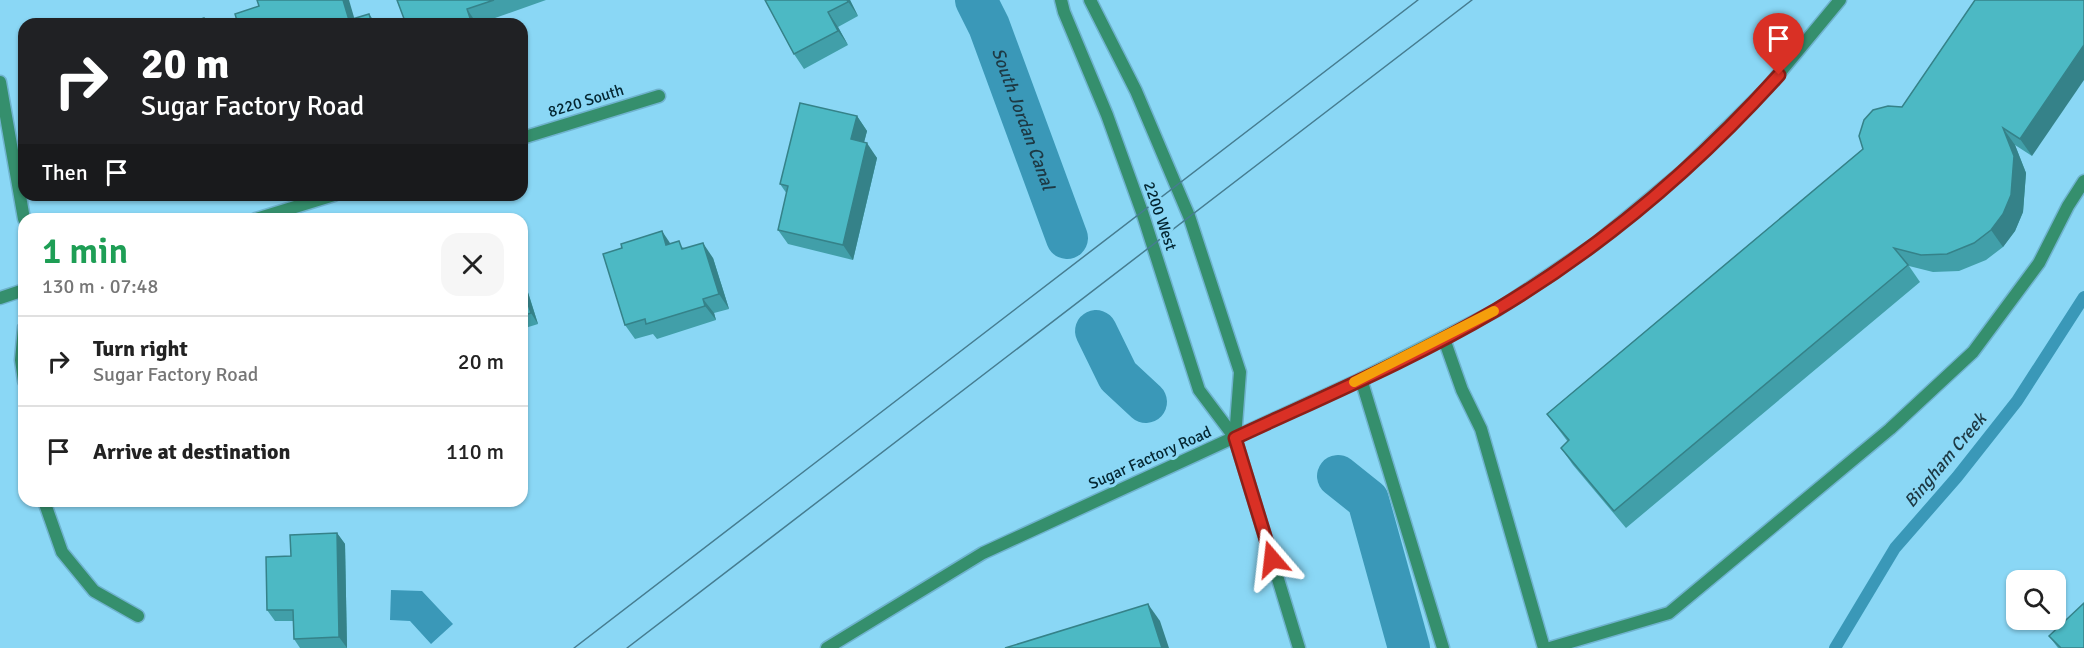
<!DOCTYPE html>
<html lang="en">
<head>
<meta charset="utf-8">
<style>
	:root { --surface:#fff; --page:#f6f6f6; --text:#222; --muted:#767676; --line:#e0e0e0 }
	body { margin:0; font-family:Signika,sans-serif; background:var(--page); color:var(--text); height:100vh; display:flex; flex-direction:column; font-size:22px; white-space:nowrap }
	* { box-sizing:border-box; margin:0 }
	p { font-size:20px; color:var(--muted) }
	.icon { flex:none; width:33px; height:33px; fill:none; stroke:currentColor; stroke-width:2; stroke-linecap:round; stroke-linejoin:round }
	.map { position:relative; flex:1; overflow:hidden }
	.details { position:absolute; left:18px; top:213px; width:510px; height:294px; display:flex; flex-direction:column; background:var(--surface); border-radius:18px; box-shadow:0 2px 4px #0004 }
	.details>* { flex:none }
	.hud { position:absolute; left:18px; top:18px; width:510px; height:183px; border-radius:18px; box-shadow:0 2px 4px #0004; background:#202124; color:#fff; overflow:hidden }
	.controls { position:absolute; left:2006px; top:570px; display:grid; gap:12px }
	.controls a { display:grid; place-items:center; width:60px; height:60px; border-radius:12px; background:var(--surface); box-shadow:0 2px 4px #0004; font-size:30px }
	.pin { position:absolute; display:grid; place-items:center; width:51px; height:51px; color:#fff; margin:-62px -26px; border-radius:50% 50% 50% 0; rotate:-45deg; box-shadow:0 0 6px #0007 }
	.pin .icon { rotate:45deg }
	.me { position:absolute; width:66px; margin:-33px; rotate:343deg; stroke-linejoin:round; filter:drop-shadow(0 0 4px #0008) }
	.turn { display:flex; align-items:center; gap:21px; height:126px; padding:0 24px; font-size:27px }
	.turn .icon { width:78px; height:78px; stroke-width:2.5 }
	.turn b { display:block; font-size:42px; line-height:51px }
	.then { display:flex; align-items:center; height:57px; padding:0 24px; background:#0003; gap:12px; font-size:22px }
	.round { display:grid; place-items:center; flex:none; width:63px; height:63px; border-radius:18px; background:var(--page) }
	.head { display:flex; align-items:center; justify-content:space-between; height:102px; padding:0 24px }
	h1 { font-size:36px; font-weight:600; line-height:45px; color:#1e9e55 }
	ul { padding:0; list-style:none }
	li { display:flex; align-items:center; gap:18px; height:90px; padding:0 24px; border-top:2px solid var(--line) }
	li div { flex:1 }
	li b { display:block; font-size:22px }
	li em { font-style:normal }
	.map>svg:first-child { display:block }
	.water { fill:#3a98b8 }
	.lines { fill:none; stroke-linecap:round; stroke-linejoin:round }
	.stream { stroke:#3a98b8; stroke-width:12 }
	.canal { stroke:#3a98b8; stroke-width:42 }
	.service-casing { stroke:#6fb3ce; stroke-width:15 }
	.minor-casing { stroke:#6fb3ce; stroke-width:15 }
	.tertiary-casing { stroke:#6fb3ce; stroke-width:15 }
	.service { stroke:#358f6d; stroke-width:12 }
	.minor { stroke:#358f6d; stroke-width:12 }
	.tertiary { stroke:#358f6d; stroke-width:12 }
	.tram { stroke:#467d91; stroke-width:1.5 }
	.wall { fill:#419fa9 }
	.shaded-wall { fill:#358289 }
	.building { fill:#4cb9c4; stroke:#358289; stroke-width:1.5 }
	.route-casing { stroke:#8d1f18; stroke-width:15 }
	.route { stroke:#d93025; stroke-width:10 }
	.slow { stroke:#f59e0b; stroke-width:10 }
	.labels { text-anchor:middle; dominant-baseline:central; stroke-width:6; stroke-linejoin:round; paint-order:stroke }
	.street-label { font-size:16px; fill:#032530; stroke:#8ad7f5 }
	.water-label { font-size:18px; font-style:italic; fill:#1d3944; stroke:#8ad7f5 }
</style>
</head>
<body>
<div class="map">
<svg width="2084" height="648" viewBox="0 0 2084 648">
	<rect width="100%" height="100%" fill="#8ad7f5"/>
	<path class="water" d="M 391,590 L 422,591 L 453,624 L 431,644 L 410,621 L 390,620 Z"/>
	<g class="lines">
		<path class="stream" d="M 1835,648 L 1895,548 L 1957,477 L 2017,401 L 2084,297"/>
		<g class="canal">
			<path id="s1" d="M 976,0 L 989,26 L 1067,238"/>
			<path d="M 1096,331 L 1118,376 L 1146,402"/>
			<path d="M 1338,476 L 1368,500 L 1409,648"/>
		</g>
		<defs>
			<g id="service">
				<path d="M 1444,339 L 1462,390 L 1481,429 L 1544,648"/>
				<path d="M 1361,379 L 1443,648"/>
				<path d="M 1550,648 L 1669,613 L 1890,429 L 1973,352 L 2039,263 L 2068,206 L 2084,181"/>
			</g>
			<g id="minor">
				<path d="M 0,82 L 24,219"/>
				<path d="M 522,138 L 659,96"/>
				<path d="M 256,219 L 334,195"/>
				<path d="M 0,298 L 24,290"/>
				<path d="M 24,328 L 21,360 L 24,381"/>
				<path d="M 44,501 L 62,552 L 94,591 L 138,616"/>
			</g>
			<g id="tertiary">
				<path d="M 1061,0 L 1064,12 L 1107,115 L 1142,212 L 1199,390 L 1235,438 L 1299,648"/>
				<path d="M 1090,0 L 1136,91 L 1189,216 L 1240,372 L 1235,438"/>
				<path d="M 827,648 L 983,553 L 1361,379 L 1497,310 L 1595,244 L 1683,171 L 1768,87 L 1840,0"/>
			</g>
		</defs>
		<use href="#service" class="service-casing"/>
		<use href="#minor" class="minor-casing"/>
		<use href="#tertiary" class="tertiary-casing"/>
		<use href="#service" class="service"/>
		<use href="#minor" class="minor"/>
		<use href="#tertiary" class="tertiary"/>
		<g class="tram">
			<path d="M 574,648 L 1418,0"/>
			<path d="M 627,648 L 1472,0"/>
		</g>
	</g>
	<g class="wall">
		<path d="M 397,0 L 546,0 L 478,24 L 406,24 Z"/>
		<path d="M 765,0 L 850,0 L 858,16 L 838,27 L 848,45 L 804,69 L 794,54 Z"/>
		<path d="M 1975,0 L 2032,156 L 2015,145 L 2026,173 L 2023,212 L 2015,231 L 2003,247 L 1986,260 L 1959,271 L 1933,272 L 1909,266 L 1920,282 L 1626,528 L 1573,465 L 1561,448 L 1568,442 L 1547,414 L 1863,149 L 1902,107 Z"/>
		<path d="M 857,116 L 867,131 L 864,142 L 877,158 L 853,260 L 788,244 L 778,230 L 787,194 L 780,184 Z"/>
		<path d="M 670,243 L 713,258 L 729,309 L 714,313 L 716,320 L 657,339 L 653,334 L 635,339 L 625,325 Z"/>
		<path d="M 522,273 L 538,324 L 522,329 Z"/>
		<path d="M 337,533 L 345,544 L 347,648 L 300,648 L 294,639 L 293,621 L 275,621 L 267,610 Z"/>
		<path d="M 2049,636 L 2084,648 L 2058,648 Z"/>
	</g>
	<g class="shaded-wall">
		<path d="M 343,0 L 349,0 L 356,24 L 349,20 Z"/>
		<path d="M 847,0 L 850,0 L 858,16 Z"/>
		<path d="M 467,9 L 477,24 L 472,24 Z"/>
		<path d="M 828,12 L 838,27 L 848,45 L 838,31 Z"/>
		<path d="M 369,14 L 376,24 L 372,24 Z"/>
		<path d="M 2084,45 L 2084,80 L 2032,156 L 2020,139 Z"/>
		<path d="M 857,116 L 867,131 L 861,154 L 851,139 Z"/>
		<path d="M 2003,128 L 2015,145 L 2026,173 L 2023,212 L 2015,231 L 2003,247 L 1991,230 Z"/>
		<path d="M 867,143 L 877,158 L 853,260 L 843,245 Z"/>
		<path d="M 662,231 L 672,246 L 666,245 Z"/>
		<path d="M 703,243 L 713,258 L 729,309 L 719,294 Z"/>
		<path d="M 522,273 L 522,274 L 538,324 L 531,313 L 522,286 Z"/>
		<path d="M 703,299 L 714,313 L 716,320 L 705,306 Z"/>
		<path d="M 337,533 L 345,544 L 347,648 L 339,637 Z"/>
		<path d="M 1148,604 L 1160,621 L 1169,648 L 1162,648 Z"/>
	</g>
	<g class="building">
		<path d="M 257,0 L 343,0 L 349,20 L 369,14 L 372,24 L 238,24 L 235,14 L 259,6 Z"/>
		<path d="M 397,0 L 494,0 L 467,9 L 472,24 L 406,24 Z"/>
		<path d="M 765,0 L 847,0 L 848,2 L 828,12 L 838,31 L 794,54 Z"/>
		<path d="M 1975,0 L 2084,0 L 2084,45 L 2020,139 L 2003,128 L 2014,156 L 2011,195 L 2003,214 L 1991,230 L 1974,243 L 1947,254 L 1921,255 L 1894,248 L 1908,265 L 1614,511 L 1561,448 L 1569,440 L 1547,414 L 1863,149 L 1859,136 L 1864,120 L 1873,110 L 1888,106 L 1902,107 Z"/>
		<path d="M 204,18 L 206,24 L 187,24 Z"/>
		<path d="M 800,103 L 857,116 L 851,139 L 867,143 L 843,245 L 778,230 L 788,186 L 780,184 Z"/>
		<path d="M 662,231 L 666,245 L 679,241 L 682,249 L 703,243 L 719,294 L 703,299 L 705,306 L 646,324 L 645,319 L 625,325 L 603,254 L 622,248 L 621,244 Z"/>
		<path d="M 522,286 L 531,313 L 522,316 Z"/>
		<path d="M 337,533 L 339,637 L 294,639 L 293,610 L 267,610 L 266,557 L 291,556 L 290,535 Z"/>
		<path d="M 2084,603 L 2084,648 L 2061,648 L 2049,636 Z"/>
		<path d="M 1148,604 L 1162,648 L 1005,648 Z"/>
	</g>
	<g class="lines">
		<defs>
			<path id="route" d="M 1272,559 L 1235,438 C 1323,397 1413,359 1496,310 C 1602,247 1697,166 1779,75"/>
		</defs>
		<use href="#route" class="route-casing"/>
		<use href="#route" class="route"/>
		<path class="slow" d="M 1354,382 L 1494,311"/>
	</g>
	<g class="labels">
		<g class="street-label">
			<text transform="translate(586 101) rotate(-17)">8220 South</text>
			<text transform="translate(1160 216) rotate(71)">2200 West</text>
			<text transform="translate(1150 458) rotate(-24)">Sugar Factory Road</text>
		</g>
		<g class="water-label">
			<text stroke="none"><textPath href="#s1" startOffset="128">South Jordan Canal</textPath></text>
			<text transform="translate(1945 460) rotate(-50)">Bingham Creek</text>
		</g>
	</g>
</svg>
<div class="controls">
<a><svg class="icon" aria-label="search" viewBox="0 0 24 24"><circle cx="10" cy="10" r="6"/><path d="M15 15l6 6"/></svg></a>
</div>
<div class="pin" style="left:1779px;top:75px;background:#d93025"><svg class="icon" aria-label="arrive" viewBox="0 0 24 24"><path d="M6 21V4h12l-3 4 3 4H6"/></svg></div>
<svg class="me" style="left:1272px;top:559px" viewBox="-20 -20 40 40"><path d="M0-17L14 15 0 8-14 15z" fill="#d93025" stroke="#fff" stroke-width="4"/></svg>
<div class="hud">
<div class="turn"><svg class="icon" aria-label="right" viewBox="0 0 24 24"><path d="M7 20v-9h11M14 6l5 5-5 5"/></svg><div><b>20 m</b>Sugar Factory Road</div></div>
<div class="then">Then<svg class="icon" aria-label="arrive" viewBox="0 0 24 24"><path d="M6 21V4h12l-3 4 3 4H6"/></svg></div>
</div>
<section class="details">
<div class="head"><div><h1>1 min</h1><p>130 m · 07:48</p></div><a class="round"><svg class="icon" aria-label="close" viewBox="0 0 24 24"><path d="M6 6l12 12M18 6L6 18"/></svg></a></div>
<ul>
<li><svg class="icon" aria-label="right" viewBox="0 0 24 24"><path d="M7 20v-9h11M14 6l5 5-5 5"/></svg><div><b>Turn right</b><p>Sugar Factory Road</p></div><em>20 m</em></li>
<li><svg class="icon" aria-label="arrive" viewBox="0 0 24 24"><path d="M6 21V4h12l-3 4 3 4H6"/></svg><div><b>Arrive at destination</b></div><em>110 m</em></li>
</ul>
</section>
</div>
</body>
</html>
